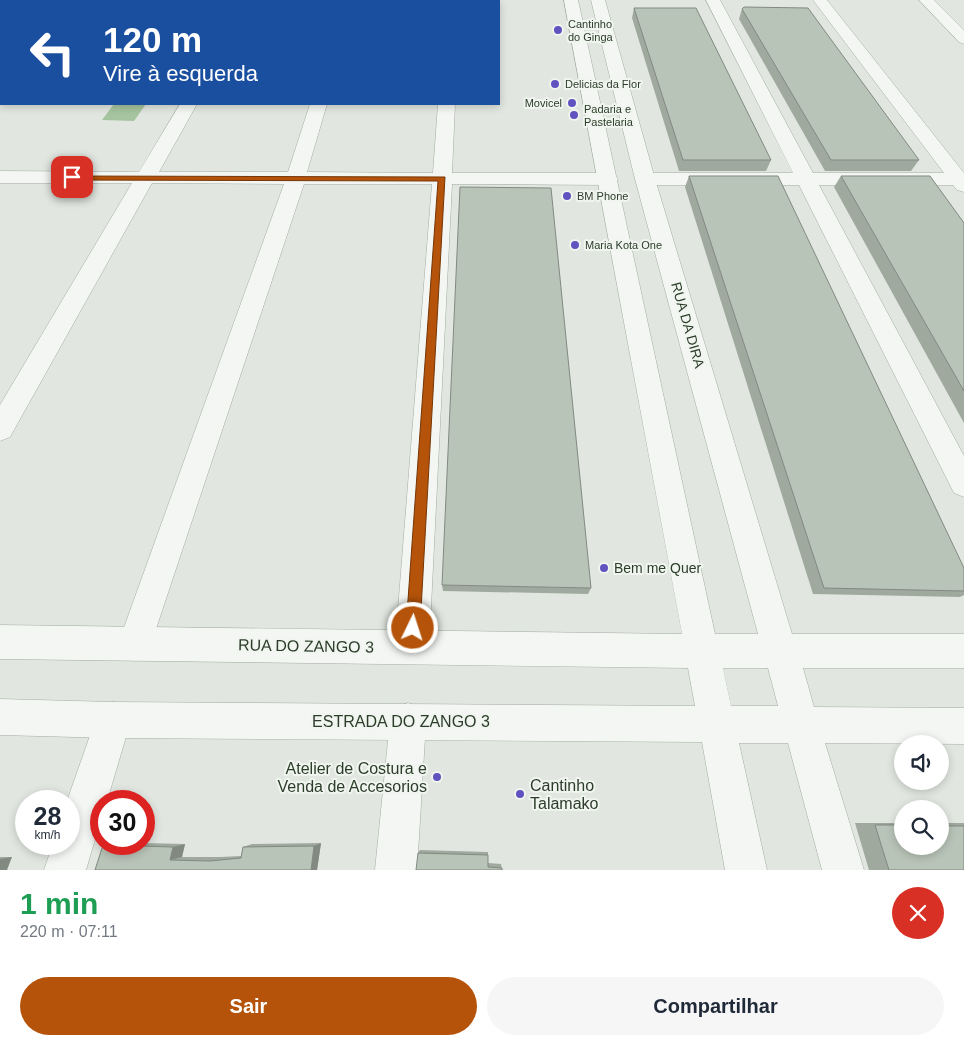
<!DOCTYPE html>
<html lang="pt">
<head>
<meta charset="utf-8">
<style>
	:root { --surface:#fff; --page:#f6f6f7; --text:#1f2937; --muted:#747a83; --accent:#b45309 }
	body { margin:0; font-family:Helvetica,sans-serif; background:var(--page); color:var(--text); height:100vh; display:flex; flex-direction:column; font-size:19px; white-space:nowrap }
	* { box-sizing:border-box; margin:0 }
	p { font-size:16px; color:var(--muted) }
	.icon { flex:none; width:28px; height:28px; fill:none; stroke:currentColor; stroke-width:2; stroke-linecap:round; stroke-linejoin:round }
	.map { position:relative; height:870px; overflow:hidden }
	.side { display:flex; flex-direction:column; background:var(--surface); flex:1 }
	.side>* { flex:none }
	.banner { position:absolute; left:0px; top:0px; width:500px; height:105px; box-shadow:0 2px 8px #0003; background:#1a4fa0; color:#fff; overflow:hidden }
	.buttons { position:absolute; left:894px; top:735px; display:grid; gap:10px }
	.buttons a { display:grid; place-items:center; width:55px; height:55px; border-radius:50%; background:var(--surface); box-shadow:0 2px 8px #0003; font-size:25px }
	.speed { position:absolute; left:15px; top:790px; display:flex; gap:10px; font-size:25px; font-weight:700; text-align:center }
	.speed>* { display:grid; place-content:center; width:65px; height:65px; border-radius:50%; background:var(--surface); box-shadow:0 2px 8px #0003; line-height:1 }
	.speed small { font-size:12px; font-weight:400 }
	.speed .limit { border:8px solid #d22; background:#fff; color:#111 }
	.pin { position:absolute; display:grid; place-items:center; width:42px; height:42px; color:#fff; margin:-21px; border-radius:10px; box-shadow:0 2px 8px #0006 }
	.me { position:absolute; width:55px; margin:-28px; rotate:4deg; stroke-linejoin:round; filter:drop-shadow(0 0 4px #0008) }
	.turn { display:flex; align-items:center; gap:18px; height:105px; padding:0 20px; font-size:22px }
	.turn .icon { width:65px; height:65px; stroke-width:2.5 }
	.turn b { display:block; font-size:35px; line-height:42px }
	.round { display:grid; place-items:center; flex:none; width:52px; height:52px; border-radius:26px; background:var(--page) }
	.head { display:flex; align-items:center; justify-content:space-between; height:85px; padding:0 20px }
	h1 { font-size:30px; font-weight:600; line-height:38px; color:#1e9e55 }
	.cta { display:flex; gap:10px; margin-top:auto; padding:10px 20px }
	.cta a { flex:1; height:58px; border-radius:30px; background:var(--accent); color:#fff; font-size:20px; font-weight:600; line-height:58px; text-align:center }
	.cta a+a { background:var(--page); color:var(--text) }
	.map>svg:first-child { display:block }
	.water { fill:#a6c49f }
	.lines { fill:none; stroke-linecap:round; stroke-linejoin:round }
	.minor-casing { stroke:#a3ada2; stroke-width:1 }
	.tertiary-casing { stroke:#a3ada2; stroke-width:1 }
	.minor { fill:#f3f6f2; fill-rule:evenodd }
	.tertiary { fill:#f3f6f2; fill-rule:evenodd }
	.wall { fill:#9fa99e }
	.shaded-wall { fill:#828981 }
	.building { fill:#b9c4b8; stroke:#828981 }
	.route { fill:#b45309; stroke:#753606 }
	.poi-dot { fill:#6052bf; stroke:#f0f5ef; stroke-width:2 }
	.labels { text-anchor:middle; dominant-baseline:central; stroke-width:4; stroke-linejoin:round; paint-order:stroke }
	.far-poi-label { font-size:11px; fill:#2c3d2a; stroke:#f0f5ef; text-anchor:start }
	.street-label { font-size:14px; fill:#2c3d2a; stroke:#f0f5ef }
	.poi-label { font-size:14px; fill:#2c3d2a; stroke:#f0f5ef; text-anchor:start }
	.near-street-label { font-size:16px; fill:#2c3d2a; stroke:#f0f5ef }
	.near-poi-label { font-size:16px; fill:#2c3d2a; stroke:#f0f5ef; text-anchor:end }
</style>
</head>
<body>
<div class="map">
<svg width="964" height="870" viewBox="0 0 964 870">
	<rect width="100%" height="100%" fill="#e1e7e0"/>
	<path class="water" d="M 114,104 L 146,104 L 134,121 L 102,120 Z"/>
	<g class="lines">
		<defs>
			<g id="minor">
				<rect x="447" y="0" width="14" height="1"/>
				<path d="M 706,0 L 720,0 L 813,173 L 944,173 L 813,0 L 827,0 L 964,173 L 964,192 L 957,190 L 953,185 L 819,185 L 964,456 L 964,497 L 954,493 L 799,185 L 645,185 L 638,183 L 635,179 L 638,175 L 645,173 L 793,173 Z"/>
				<path d="M 919,0 L 934,0 L 964,30 L 964,44 L 959,42 Z"/>
				<rect x="0" y="59" width="1" height="10"/>
				<path d="M 180,104 L 197,104 L 159,172 L 288,172 L 310,104 L 327,104 L 307,172 L 433,173 L 438,104 L 455,104 L 452,173 L 608,173 L 615,175 L 618,179 L 615,183 L 608,185 L 452,184 L 429,647 L 424,659 L 412,664 L 400,659 L 395,647 L 432,184 L 304,184 L 147,656 L 135,661 L 123,656 L 118,644 L 284,184 L 152,183 L 10,437 L 0,441 L 0,405 L 132,183 L 0,183 L 0,171 L 139,172 Z"/>
				<path d="M 113,702 L 126,707 L 131,720 L 107,801 L 101,801 L 101,819 L 86,870 L 44,870 L 53,844 L 69,844 L 67,801 L 100,707 Z"/>
				<path d="M 408,703 L 421,708 L 426,721 L 417,870 L 375,870 L 390,721 L 395,708 Z"/>
			</g>
			<path id="tertiary" d="M 564,0 L 578,0 L 715,634 L 758,634 L 635,179 L 591,0 L 605,0 L 655,179 L 792,634 L 964,634 L 964,668 L 803,668 L 814,707 L 964,708 L 964,744 L 825,743 L 864,870 L 822,870 L 788,743 L 739,743 L 767,870 L 725,870 L 702,742 L 113,738 L 0,735 L 0,699 L 113,702 L 695,706 L 688,668 L 0,659 L 0,625 L 682,634 ZM 723,668 L 768,668 L 778,706 L 731,706 Z"/>
		</defs>
		<use href="#minor" class="minor-casing"/>
		<use href="#tertiary" class="tertiary-casing"/>
		<use href="#minor" class="minor"/>
		<use href="#tertiary" class="tertiary"/>
	</g>
	<g class="wall">
		<path d="M 634,8 L 771,160 L 766,171 L 679,171 L 632,18 Z"/>
		<path d="M 742,9 L 919,160 L 911,171 L 825,171 L 739,19 Z"/>
		<path d="M 689,176 L 964,568 L 964,595 L 960,597 L 813,594 L 685,187 Z"/>
		<path d="M 841,176 L 964,223 L 964,423 L 834,187 Z"/>
		<path d="M 442,585 L 591,588 L 588,594 L 443,591 Z"/>
		<path d="M 855,823 L 902,823 L 902,846 L 940,846 L 940,823 L 964,823 L 964,870 L 869,870 Z"/>
		<path d="M 144,843 L 185,844 L 182,857 L 220,857 L 241,856 L 243,847 L 252,844 L 321,843 L 317,870 L 95,870 L 103,845 L 110,844 Z"/>
		<path d="M 420,850 L 488,852 L 488,863 L 501,864 L 502,870 L 418,853 Z"/>
		<path d="M 0,857 L 12,857 L 0,870 Z"/>
	</g>
	<g class="shaded-wall">
		<path d="M 321,843 L 317,870 L 311,870 L 314,846 Z"/>
		<path d="M 185,844 L 182,857 L 170,860 L 173,847 Z"/>
		<path d="M 12,857 L 7,870 L 0,870 L 0,859 Z"/>
	</g>
	<g class="building">
		<path d="M 744,7 L 808,8 L 919,160 L 831,160 L 742,9 Z"/>
		<path d="M 634,8 L 696,8 L 771,160 L 683,160 Z"/>
		<path d="M 689,176 L 778,176 L 964,568 L 964,591 L 824,588 Z"/>
		<path d="M 841,176 L 930,176 L 964,223 L 964,391 Z"/>
		<path d="M 460,187 L 551,188 L 591,588 L 442,585 Z"/>
		<path d="M 875,825 L 902,825 L 902,846 L 940,846 L 940,826 L 964,826 L 964,870 L 889,870 Z"/>
		<path d="M 103,845 L 173,847 L 170,860 L 210,861 L 241,858 L 243,847 L 314,846 L 311,870 L 95,870 Z"/>
		<path d="M 418,853 L 488,855 L 488,867 L 502,868 L 502,870 L 416,870 Z"/>
	</g>
	<path class="route" d="M 70,176 L 445,177 L 420,628 L 418,633 L 413,635 L 408,633 L 406,628 L 438,181 L 72,180 L 70,179 Z"/>
	<g class="poi-dot">
		<circle cx="558" cy="30" r="5"/>
		<circle cx="555" cy="84" r="5"/>
		<circle cx="572" cy="103" r="5"/>
		<circle cx="574" cy="115" r="5"/>
		<circle cx="567" cy="196" r="5"/>
		<circle cx="575" cy="245" r="5"/>
		<circle cx="604" cy="568" r="5"/>
		<circle cx="437" cy="777" r="5"/>
		<circle cx="520" cy="794" r="5"/>
	</g>
	<g class="labels">
		<g class="far-poi-label">
			<text x="568" y="24">Cantinho<tspan x="568" dy="13">do Ginga</tspan></text>
			<text x="565" y="84">Delicias da Flor</text>
			<text x="562" y="103" text-anchor="end">Movicel</text>
			<text x="584" y="109">Padaria e<tspan x="584" dy="13">Pastelaria</tspan></text>
			<text x="577" y="196">BM Phone</text>
			<text x="585" y="245">Maria Kota One</text>
		</g>
		<g class="street-label">
			<text transform="translate(688 325) rotate(74)">RUA DA DIRA</text>
		</g>
		<g class="poi-label">
			<text x="614" y="568">Bem me Quer</text>
		</g>
		<g class="near-street-label">
			<text transform="translate(306 646) rotate(1)">RUA DO ZANGO 3</text>
			<text x="401" y="721">ESTRADA DO ZANGO 3</text>
		</g>
		<g class="near-poi-label">
			<text x="427" y="768">Atelier de Costura e<tspan x="427" dy="18">Venda de Accesorios</tspan></text>
			<text x="530" y="785" text-anchor="start">Cantinho<tspan x="530" dy="18">Talamako</tspan></text>
		</g>
	</g>
</svg>
<div class="buttons">
<a><svg class="icon" aria-label="sound" viewBox="0 0 24 24"><path d="M4 9h4l5-4v14l-5-4H4zM17 9q2 3 0 6"/></svg></a>
<a><svg class="icon" aria-label="search" viewBox="0 0 24 24"><circle cx="10" cy="10" r="6"/><path d="M15 15l6 6"/></svg></a>
</div>
<div class="speed"><div>28<small>km/h</small></div><div class="limit">30</div></div>
<div class="pin" style="left:72px;top:177px;background:#d93025"><svg class="icon" aria-label="arrive" viewBox="0 0 24 24"><path d="M6 21V4h12l-3 4 3 4H6"/></svg></div>
<svg class="me" style="left:413px;top:628px" viewBox="-20 -20 40 40"><circle r="17" fill="#b45309" stroke="#fff" stroke-width="3"/><path d="M0-11L8 9 0 5-8 9z" fill="#fff"/></svg>
<div class="banner">
<div class="turn"><svg class="icon" aria-label="left" viewBox="0 0 24 24"><path d="M17 20v-9H6M10 6l-5 5 5 5"/></svg><div><b>120 m</b>Vire à esquerda</div></div>
</div>
</div>
<section class="side">
<div class="head"><div><h1>1 min</h1><p>220 m · 07:11</p></div><a class="round" style="background:#d93025;color:#fff"><svg class="icon" aria-label="close" viewBox="0 0 24 24"><path d="M6 6l12 12M18 6L6 18"/></svg></a></div>
<div class="cta"><a>Sair</a><a>Compartilhar</a></div>
</section>
</body>
</html>
